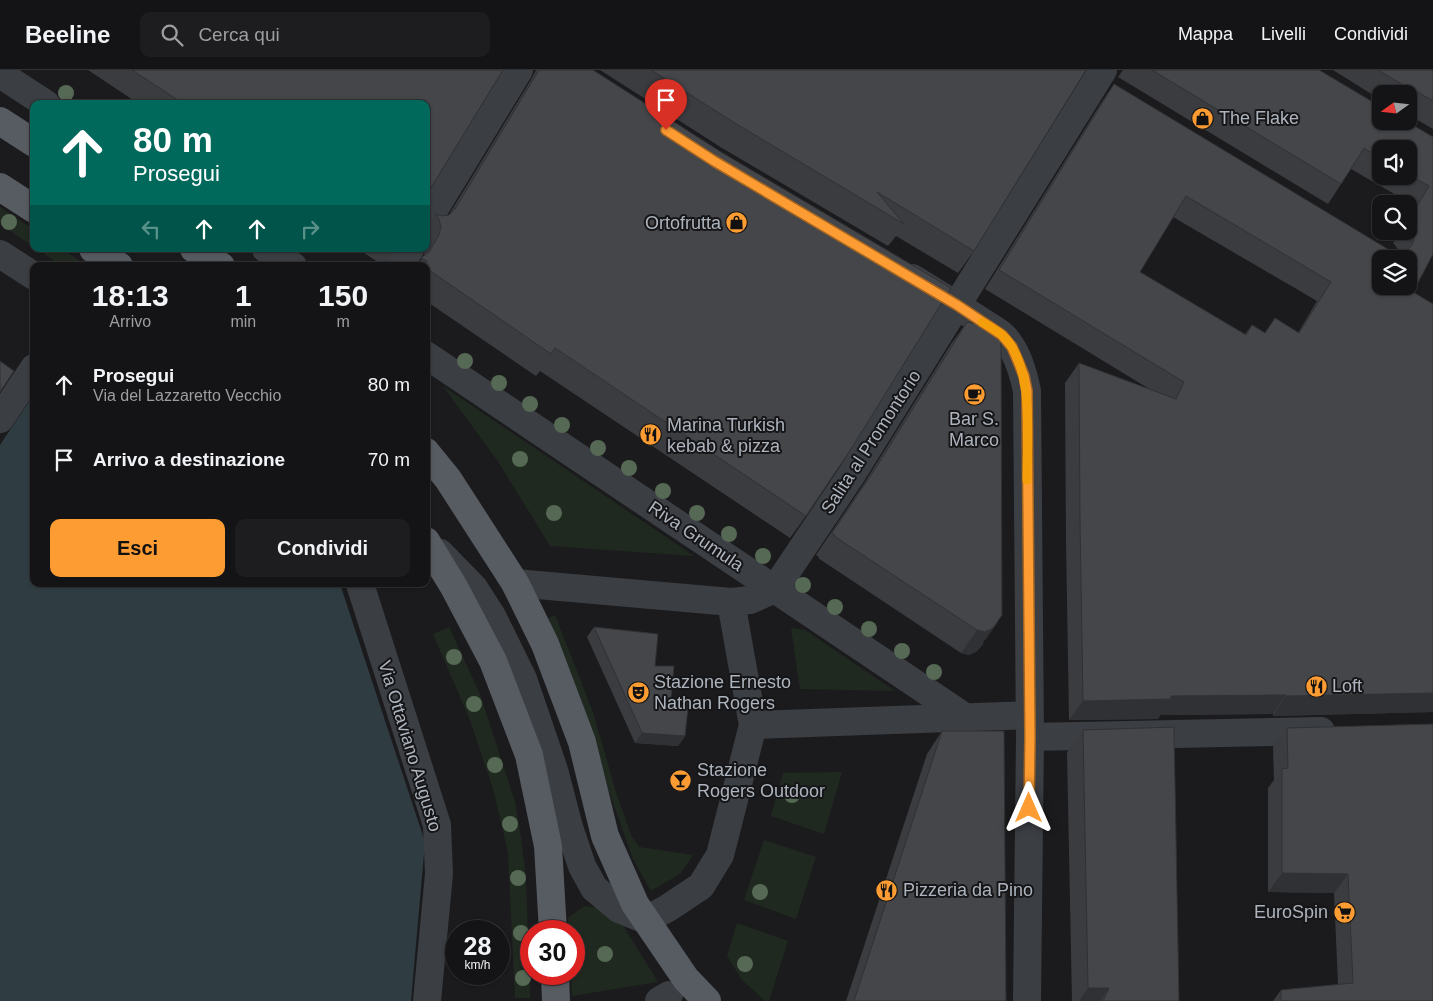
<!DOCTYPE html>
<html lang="it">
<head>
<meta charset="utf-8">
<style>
	:root { --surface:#141416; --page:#1d1d1f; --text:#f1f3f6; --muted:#9d9ea1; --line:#333335; --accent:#fd9c33 }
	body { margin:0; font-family:Helvetica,sans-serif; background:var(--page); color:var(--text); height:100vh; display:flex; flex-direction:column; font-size:19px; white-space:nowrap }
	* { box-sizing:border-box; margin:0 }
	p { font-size:16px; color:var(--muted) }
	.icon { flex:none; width:28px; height:28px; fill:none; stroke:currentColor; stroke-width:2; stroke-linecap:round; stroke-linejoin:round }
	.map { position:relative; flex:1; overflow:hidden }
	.side { position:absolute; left:30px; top:192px; width:400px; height:325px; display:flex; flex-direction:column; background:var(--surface); border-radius:10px; box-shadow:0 1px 4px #0004,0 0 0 1px var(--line) }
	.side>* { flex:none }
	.hud { position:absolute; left:30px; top:30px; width:400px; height:152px; border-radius:10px; box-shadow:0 1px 4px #0004,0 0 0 1px var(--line); background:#00695c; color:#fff; overflow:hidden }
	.needle { width:32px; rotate:255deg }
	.tools { position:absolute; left:1372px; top:15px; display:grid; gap:10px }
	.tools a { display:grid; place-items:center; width:45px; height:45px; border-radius:10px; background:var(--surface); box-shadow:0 1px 4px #0004,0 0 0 1px var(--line); font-size:25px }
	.speed { position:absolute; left:445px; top:850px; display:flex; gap:10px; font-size:25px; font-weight:700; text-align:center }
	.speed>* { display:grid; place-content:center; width:65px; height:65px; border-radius:50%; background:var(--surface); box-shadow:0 1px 4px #0004,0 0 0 1px var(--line); line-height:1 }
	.speed small { font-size:12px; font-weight:400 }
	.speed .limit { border:8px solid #d22; background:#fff; color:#111 }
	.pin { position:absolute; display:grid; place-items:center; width:42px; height:42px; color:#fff; margin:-51px -21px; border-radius:50% 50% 50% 0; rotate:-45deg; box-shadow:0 0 5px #0007 }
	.pin .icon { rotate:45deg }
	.me { position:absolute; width:55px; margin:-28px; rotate:0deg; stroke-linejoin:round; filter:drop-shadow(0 0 4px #0008) }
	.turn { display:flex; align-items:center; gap:18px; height:105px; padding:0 20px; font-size:22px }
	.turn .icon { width:65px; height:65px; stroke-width:2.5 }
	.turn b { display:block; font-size:35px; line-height:42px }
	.lanes { display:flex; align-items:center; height:48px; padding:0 20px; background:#0003; justify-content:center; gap:25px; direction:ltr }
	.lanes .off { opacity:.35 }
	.eta { display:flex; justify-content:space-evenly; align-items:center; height:85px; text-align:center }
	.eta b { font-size:30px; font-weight:600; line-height:35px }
	.action { display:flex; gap:10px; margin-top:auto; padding:10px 20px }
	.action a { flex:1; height:58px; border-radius:10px; background:var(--accent); color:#111; font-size:20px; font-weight:600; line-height:58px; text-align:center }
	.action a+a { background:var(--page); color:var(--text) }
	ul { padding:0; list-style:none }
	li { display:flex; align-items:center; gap:15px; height:75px; padding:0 20px }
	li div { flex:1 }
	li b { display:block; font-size:19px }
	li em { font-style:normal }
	header { display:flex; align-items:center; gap:30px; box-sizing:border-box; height:70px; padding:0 25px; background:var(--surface); border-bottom:1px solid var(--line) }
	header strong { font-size:24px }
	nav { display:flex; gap:28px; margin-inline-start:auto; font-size:18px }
	.search { width:350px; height:45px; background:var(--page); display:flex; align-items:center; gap:12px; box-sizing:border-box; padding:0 18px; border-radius:10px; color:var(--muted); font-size:19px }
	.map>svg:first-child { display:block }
	.green { fill:#202920 }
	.water { fill:#2f3d43 }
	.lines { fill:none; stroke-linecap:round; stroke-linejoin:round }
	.pedestrian { stroke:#3b3e43; stroke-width:28 }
	.minor { stroke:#3b3e43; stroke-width:28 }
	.primary { stroke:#575b62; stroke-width:28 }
	.tree { fill:#566955 }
	.wall { fill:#3b3c40; fill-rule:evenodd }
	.shaded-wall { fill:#303134 }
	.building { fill:#45464a; stroke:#303134; fill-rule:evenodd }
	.route-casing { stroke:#a46521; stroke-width:12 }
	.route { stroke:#fd9c33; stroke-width:9 }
	.slow { stroke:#f59e0b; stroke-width:9 }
	.labels { text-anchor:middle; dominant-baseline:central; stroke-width:4; stroke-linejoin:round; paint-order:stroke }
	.poi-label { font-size:18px; fill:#adb4bd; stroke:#161618; text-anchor:start }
	.street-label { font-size:18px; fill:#adb4bd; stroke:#161618 }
</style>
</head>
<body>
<header>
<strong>Beeline</strong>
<div class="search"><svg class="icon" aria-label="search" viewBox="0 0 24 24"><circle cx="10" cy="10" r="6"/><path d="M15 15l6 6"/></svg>Cerca qui</div>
<nav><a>Mappa</a><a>Livelli</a><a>Condividi</a></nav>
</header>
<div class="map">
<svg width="1433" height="931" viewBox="0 0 1433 931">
	<rect width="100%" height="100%" fill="#1b1b1d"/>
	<g class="green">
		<path d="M 0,137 L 34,160 L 34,177 L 0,154 Z"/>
		<path d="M 37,179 L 62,179 L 88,196 L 62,196 Z"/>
		<path d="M 443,316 L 694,486 L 550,476 L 499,393 Z"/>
		<path d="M 555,545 L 593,642 L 616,722 L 631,765 L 639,777 L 693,785 L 680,804 L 651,821 L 633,789 L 608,719 L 586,646 L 548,548 Z"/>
		<path d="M 449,557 L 480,624 L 515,732 L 521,768 L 526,807 L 530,928 L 515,928 L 508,783 L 494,722 L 470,650 L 433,564 Z"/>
		<path d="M 791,558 L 805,560 L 895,621 L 800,619 Z"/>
		<path d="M 842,702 L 824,764 L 771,746 L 783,703 Z"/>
		<path d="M 764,770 L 816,787 L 796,849 L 744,830 Z"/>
		<path d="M 584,836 L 601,838 L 619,849 L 658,912 L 572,926 L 571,904 L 574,904 L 574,861 L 568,861 L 568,848 Z"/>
		<path d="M 737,853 L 788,871 L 769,931 L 765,931 L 742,910 L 727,886 Z"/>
	</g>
	<path class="water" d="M 34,324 L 34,514 L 340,514 L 425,772 L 411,931 L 0,931 L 0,375 Z"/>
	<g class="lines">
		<g class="pedestrian">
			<path d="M 0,184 L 34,206"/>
			<path d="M 0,349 L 34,298"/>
			<path d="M 360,514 L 437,755 L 439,804 L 427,931"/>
			<path d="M 659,931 L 669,925"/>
		</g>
		<g class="minor">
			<path d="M 0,4 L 46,34"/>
			<path d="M 426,153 L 519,0"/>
			<path d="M 266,179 L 293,196"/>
			<path d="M 400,196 L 410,179"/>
			<path d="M 912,208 C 935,222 958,236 981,251 C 988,256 997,260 1003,266 C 1017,280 1023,302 1027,321 L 1030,667 L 1027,931"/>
			<path d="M 426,285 L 965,647"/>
			<path d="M 440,483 L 474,518 L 492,546 L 523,609 L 554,700 L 569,757 L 582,796 L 594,818 L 619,839 L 646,850 L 668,838 L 701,816 L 720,785 L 753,655 L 731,532"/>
			<path d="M 515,513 L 731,532 L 750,530 L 775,519 L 850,407 L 1103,0"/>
			<path d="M 753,655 L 1029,645"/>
			<path d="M 1030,667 L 1321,661"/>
		</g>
		<g class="primary">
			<path d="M 0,51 L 34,73"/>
			<path d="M 0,117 L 34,139"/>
			<path d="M 93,179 L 119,196"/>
			<path d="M 194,179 L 221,196"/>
			<path d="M 426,382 L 448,409 L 515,513 L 545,574 L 582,672 L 605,766 L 635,834 L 686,909 L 707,931"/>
			<path d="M 426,471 L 454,517 L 493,591 L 529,685 L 548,776 L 553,861"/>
			<path d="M 555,904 L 556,931"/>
		</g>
	</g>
	<g class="tree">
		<circle cx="66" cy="23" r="8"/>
		<circle cx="9" cy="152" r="8"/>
		<circle cx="465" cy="291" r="8"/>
		<circle cx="499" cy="313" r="8"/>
		<circle cx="530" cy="334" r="8"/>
		<circle cx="562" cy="355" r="8"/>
		<circle cx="598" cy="378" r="8"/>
		<circle cx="520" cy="389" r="8"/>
		<circle cx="629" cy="398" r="8"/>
		<circle cx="663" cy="421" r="8"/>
		<circle cx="554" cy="443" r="8"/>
		<circle cx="697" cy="443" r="8"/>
		<circle cx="729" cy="464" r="8"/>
		<circle cx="763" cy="486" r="8"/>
		<circle cx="803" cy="515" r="8"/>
		<circle cx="835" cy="537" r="8"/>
		<circle cx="869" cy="559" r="8"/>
		<circle cx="902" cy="581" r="8"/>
		<circle cx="454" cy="587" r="8"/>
		<circle cx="934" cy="602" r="8"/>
		<circle cx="474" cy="634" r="8"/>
		<circle cx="495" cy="695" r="8"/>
		<circle cx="792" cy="725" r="8"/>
		<circle cx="510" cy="754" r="8"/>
		<circle cx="518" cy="808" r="8"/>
		<circle cx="760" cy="822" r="8"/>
		<circle cx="521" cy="863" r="8"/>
		<circle cx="605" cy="884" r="8"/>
		<circle cx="745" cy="894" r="8"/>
		<circle cx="523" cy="908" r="8"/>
	</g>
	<g class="wall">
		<path d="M 88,0 L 503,0 L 427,125 L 426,34 L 139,34 Z"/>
		<path d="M 536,0 L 593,0 L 806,446 L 790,468 L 540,301 L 536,306 L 426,231 L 426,196 L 416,196 L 424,186 L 425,179 L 426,179 L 426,157 L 435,144 L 442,146 L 449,145 L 450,143 L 532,8 Z"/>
		<path d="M 600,0 L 1086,0 L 974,181 L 958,203 L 896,166 L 888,176 L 722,78 Z"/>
		<path d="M 1123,0 L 1319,0 L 1433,67 L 1433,184 L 1413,222 L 1433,234 L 1433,642 L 1273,646 L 1273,644 L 1160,645 L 1158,649 L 1069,650 L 1066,471 L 1065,313 L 1079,293 L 1151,320 L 985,219 L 1101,33 L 1114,14 L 1391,181 L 1399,183 L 1399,180 L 1393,173 L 1400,161 L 1409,161 L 1409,146 L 1415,136 L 1351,99 L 1328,134 L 1118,7 ZM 1381,79 L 1409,79 L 1409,106 L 1381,106 ZM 1173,147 L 1317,231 L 1298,263 L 1265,263 L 1252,255 L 1245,264 L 1140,202 Z"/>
		<path d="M 1333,0 L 1433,0 L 1433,59 L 1409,45 L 1409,24 L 1381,24 L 1381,30 Z"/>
		<path d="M 358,179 L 397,179 L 384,196 Z"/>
		<path d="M 967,252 L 983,574 L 977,581 L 969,585 L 961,583 L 818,488 L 819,487 L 816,485 L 863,415 L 951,274 Z"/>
		<path d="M 594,557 L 655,596 L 671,628 L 685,666 L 678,676 L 635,673 L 587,567 Z"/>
		<path d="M 1287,658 L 1433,931 L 1273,931 L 1281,920 L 1338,915 L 1334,823 L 1268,822 L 1268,718 L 1274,710 L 1273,677 Z"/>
		<path d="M 1083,660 L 1179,931 L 1072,931 L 1067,682 Z"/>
		<path d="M 942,661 L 1006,931 L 846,931 L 927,684 Z"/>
	</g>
	<g class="shaded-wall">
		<path d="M 1405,16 L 1411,18 L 1407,24 L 1400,24 Z"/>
		<path d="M 426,144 L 431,145 L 426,151 Z"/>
		<path d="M 998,552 L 977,581 L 969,585 L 961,583 L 977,560 Z"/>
		<path d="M 1433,623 L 1433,642 L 1273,646 L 1286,626 Z"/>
		<path d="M 1286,625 L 1273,644 L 1160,645 L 1158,649 L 1069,650 L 1083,631 L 1171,626 Z"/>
		<path d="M 642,663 L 685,666 L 678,676 L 635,673 Z"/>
		<path d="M 1282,803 L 1348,804 L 1334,823 L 1268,822 Z"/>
		<path d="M 1088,918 L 1109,918 L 1100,931 L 1079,931 Z"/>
	</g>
	<g class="building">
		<path d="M 132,0 L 503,0 L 426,126 L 426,34 L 184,34 Z"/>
		<path d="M 539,0 L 593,0 L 721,82 L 951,218 L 853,376 L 806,446 L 555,278 L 551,284 L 426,198 L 426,196 L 424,196 L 427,191 L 421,188 L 429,182 L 439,165 L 441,157 L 439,149 L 435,144 L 442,146 L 449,145 L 455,139 Z"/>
		<path d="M 651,0 L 1086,0 L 974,181 L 877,122 L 904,154 L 738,55 Z"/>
		<path d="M 1152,0 L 1319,0 L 1381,37 L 1381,51 L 1406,51 L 1433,67 L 1433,184 L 1413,222 L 1433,234 L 1433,623 L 1286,626 L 1286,625 L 1171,626 L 1171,629 L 1083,631 L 1080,451 L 1079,293 L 1176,329 L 1184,312 L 999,200 L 1114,14 L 1391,181 L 1398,183 L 1406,181 L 1412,175 L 1414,168 L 1413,160 L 1409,156 L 1409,150 L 1429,116 L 1409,105 L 1409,79 L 1381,79 L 1381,89 L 1364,78 L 1341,114 ZM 1186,126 L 1331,212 L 1299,263 L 1275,248 L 1265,263 L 1252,255 L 1246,265 L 1140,202 ZM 1381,189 L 1409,189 L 1409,216 L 1381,216 Z"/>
		<path d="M 1378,0 L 1433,0 L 1433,31 L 1411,18 L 1405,16 Z"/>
		<path d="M 426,140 L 431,145 L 426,144 Z"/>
		<path d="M 967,252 L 982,255 L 993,259 L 999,265 L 1001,271 L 1002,545 L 993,558 L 985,562 L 977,560 L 834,466 L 835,465 L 832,463 L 879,393 Z"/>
		<path d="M 0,291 L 14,301 L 0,322 Z"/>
		<path d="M 594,557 L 658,564 L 655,596 L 674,596 L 671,628 L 689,629 L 685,666 L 642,663 Z"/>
		<path d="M 1433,654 L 1433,931 L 1281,931 L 1281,920 L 1353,913 L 1348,804 L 1282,803 L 1282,699 L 1288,698 L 1287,658 Z"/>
		<path d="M 1174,657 L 1179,931 L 1103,931 L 1109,918 L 1088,918 L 1083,660 Z"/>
		<path d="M 942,661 L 1004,661 L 1006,931 L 854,931 Z"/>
	</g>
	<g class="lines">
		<defs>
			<path id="route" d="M 666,60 L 714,91 L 957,235 L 1002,265 L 1012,277 L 1018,291 L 1024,306 L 1027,321 L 1030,667 L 1029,738"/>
		</defs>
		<use href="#route" class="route-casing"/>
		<use href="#route" class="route"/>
		<path class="slow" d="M 982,252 C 989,256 996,260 1002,265 C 1035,294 1027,369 1027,410"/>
	</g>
	<defs>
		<symbol id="shop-disc" viewBox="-11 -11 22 22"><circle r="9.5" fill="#fd9c33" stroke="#161618"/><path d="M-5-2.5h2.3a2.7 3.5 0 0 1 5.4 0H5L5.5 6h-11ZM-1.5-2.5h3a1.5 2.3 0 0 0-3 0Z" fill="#111"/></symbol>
		<symbol id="cafe-disc" viewBox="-11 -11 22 22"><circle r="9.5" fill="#fd9c33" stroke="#161618"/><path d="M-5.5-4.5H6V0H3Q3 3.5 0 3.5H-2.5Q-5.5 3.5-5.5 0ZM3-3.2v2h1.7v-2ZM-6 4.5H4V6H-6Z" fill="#111"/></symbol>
		<symbol id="restaurant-disc" viewBox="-11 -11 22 22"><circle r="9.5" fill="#fd9c33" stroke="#161618"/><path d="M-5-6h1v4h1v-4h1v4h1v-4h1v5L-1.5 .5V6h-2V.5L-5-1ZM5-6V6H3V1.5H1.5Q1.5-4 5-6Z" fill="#111"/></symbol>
		<symbol id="theatre-disc" viewBox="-11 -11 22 22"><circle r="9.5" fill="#fd9c33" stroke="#161618"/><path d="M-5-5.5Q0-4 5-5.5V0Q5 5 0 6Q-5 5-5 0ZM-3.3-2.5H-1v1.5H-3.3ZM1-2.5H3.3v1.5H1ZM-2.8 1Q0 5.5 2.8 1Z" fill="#111"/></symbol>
		<symbol id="bar-disc" viewBox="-11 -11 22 22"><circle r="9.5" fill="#fd9c33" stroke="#161618"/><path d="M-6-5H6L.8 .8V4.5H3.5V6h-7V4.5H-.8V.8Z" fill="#111"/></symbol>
		<symbol id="supermarket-disc" viewBox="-11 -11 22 22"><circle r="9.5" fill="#fd9c33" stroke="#161618"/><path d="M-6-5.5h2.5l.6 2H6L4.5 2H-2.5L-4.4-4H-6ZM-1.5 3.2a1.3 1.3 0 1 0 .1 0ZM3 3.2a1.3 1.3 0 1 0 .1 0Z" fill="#111"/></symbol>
	</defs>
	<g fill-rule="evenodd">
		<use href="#shop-disc" x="1190" y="36" width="25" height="25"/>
		<use href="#shop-disc" x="724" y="140" width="25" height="25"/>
		<use href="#cafe-disc" x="962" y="312" width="25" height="25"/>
		<use href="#restaurant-disc" x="638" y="352" width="25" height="25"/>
		<use href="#restaurant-disc" x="1304" y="604" width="25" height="25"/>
		<use href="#theatre-disc" x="626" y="610" width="25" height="25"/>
		<use href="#bar-disc" x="668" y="698" width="25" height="25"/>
		<use href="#restaurant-disc" x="874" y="808" width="25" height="25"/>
		<use href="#supermarket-disc" x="1332" y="830" width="25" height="25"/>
	</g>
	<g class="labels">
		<g class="poi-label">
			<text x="1219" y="48">The Flake</text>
			<text x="721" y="153" text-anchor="end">Ortofrutta</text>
			<text x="974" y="349" text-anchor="middle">Bar S.<tspan x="974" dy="21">Marco</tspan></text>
			<text x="667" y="355">Marina Turkish<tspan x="667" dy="21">kebab &amp; pizza</tspan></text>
			<text x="654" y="612">Stazione Ernesto<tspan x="654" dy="21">Nathan Rogers</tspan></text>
			<text x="1332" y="616">Loft</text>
			<text x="697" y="700">Stazione<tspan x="697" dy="21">Rogers Outdoor</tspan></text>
			<text x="903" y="820">Pizzeria da Pino</text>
			<text x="1328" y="842" text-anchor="end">EuroSpin</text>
		</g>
		<g class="street-label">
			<text transform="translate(871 372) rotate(-57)">Salita al Promontorio</text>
			<text transform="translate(696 466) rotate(34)">Riva Grumula</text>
			<text transform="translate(410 676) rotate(73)">Via Ottaviano Augusto</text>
		</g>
	</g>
</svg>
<div class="tools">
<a><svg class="needle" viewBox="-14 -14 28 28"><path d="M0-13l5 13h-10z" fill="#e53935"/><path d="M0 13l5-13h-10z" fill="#9d9ea1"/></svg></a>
<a><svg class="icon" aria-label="sound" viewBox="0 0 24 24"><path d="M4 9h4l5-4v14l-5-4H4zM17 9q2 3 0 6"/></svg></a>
<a><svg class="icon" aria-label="search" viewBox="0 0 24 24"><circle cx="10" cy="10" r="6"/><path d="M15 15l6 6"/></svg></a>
<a><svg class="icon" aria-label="layers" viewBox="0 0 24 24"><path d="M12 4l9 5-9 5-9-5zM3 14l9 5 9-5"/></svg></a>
</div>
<div class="speed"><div>28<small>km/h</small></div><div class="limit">30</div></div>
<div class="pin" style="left:666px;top:60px;background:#d93025"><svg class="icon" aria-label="arrive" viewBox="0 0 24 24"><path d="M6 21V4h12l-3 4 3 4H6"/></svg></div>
<svg class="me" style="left:1029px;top:738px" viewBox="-20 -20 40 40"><path d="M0-17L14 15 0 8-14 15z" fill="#fd9c33" stroke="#fff" stroke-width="4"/></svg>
<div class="hud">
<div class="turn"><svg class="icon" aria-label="ahead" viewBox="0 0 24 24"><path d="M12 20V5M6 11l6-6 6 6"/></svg><div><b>80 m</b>Prosegui</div></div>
<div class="lanes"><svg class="icon off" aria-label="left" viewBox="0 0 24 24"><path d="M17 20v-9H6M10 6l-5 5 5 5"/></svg><svg class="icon" aria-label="ahead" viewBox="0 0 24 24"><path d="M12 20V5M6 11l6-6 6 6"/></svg><svg class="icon" aria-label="ahead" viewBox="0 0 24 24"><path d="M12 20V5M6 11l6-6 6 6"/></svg><svg class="icon off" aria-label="right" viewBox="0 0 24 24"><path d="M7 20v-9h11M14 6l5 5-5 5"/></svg></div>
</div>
<section class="side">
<div class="eta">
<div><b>18:13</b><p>Arrivo</p></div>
<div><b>1</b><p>min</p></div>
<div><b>150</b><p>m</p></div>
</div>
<ul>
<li><svg class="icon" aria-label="ahead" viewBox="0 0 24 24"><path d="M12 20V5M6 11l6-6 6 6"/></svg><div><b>Prosegui</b><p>Via del Lazzaretto Vecchio</p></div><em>80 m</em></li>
<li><svg class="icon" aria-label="arrive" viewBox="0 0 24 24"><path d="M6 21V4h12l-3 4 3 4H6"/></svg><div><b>Arrivo a destinazione</b></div><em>70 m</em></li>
</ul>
<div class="action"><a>Esci</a><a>Condividi</a></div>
</section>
</div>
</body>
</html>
